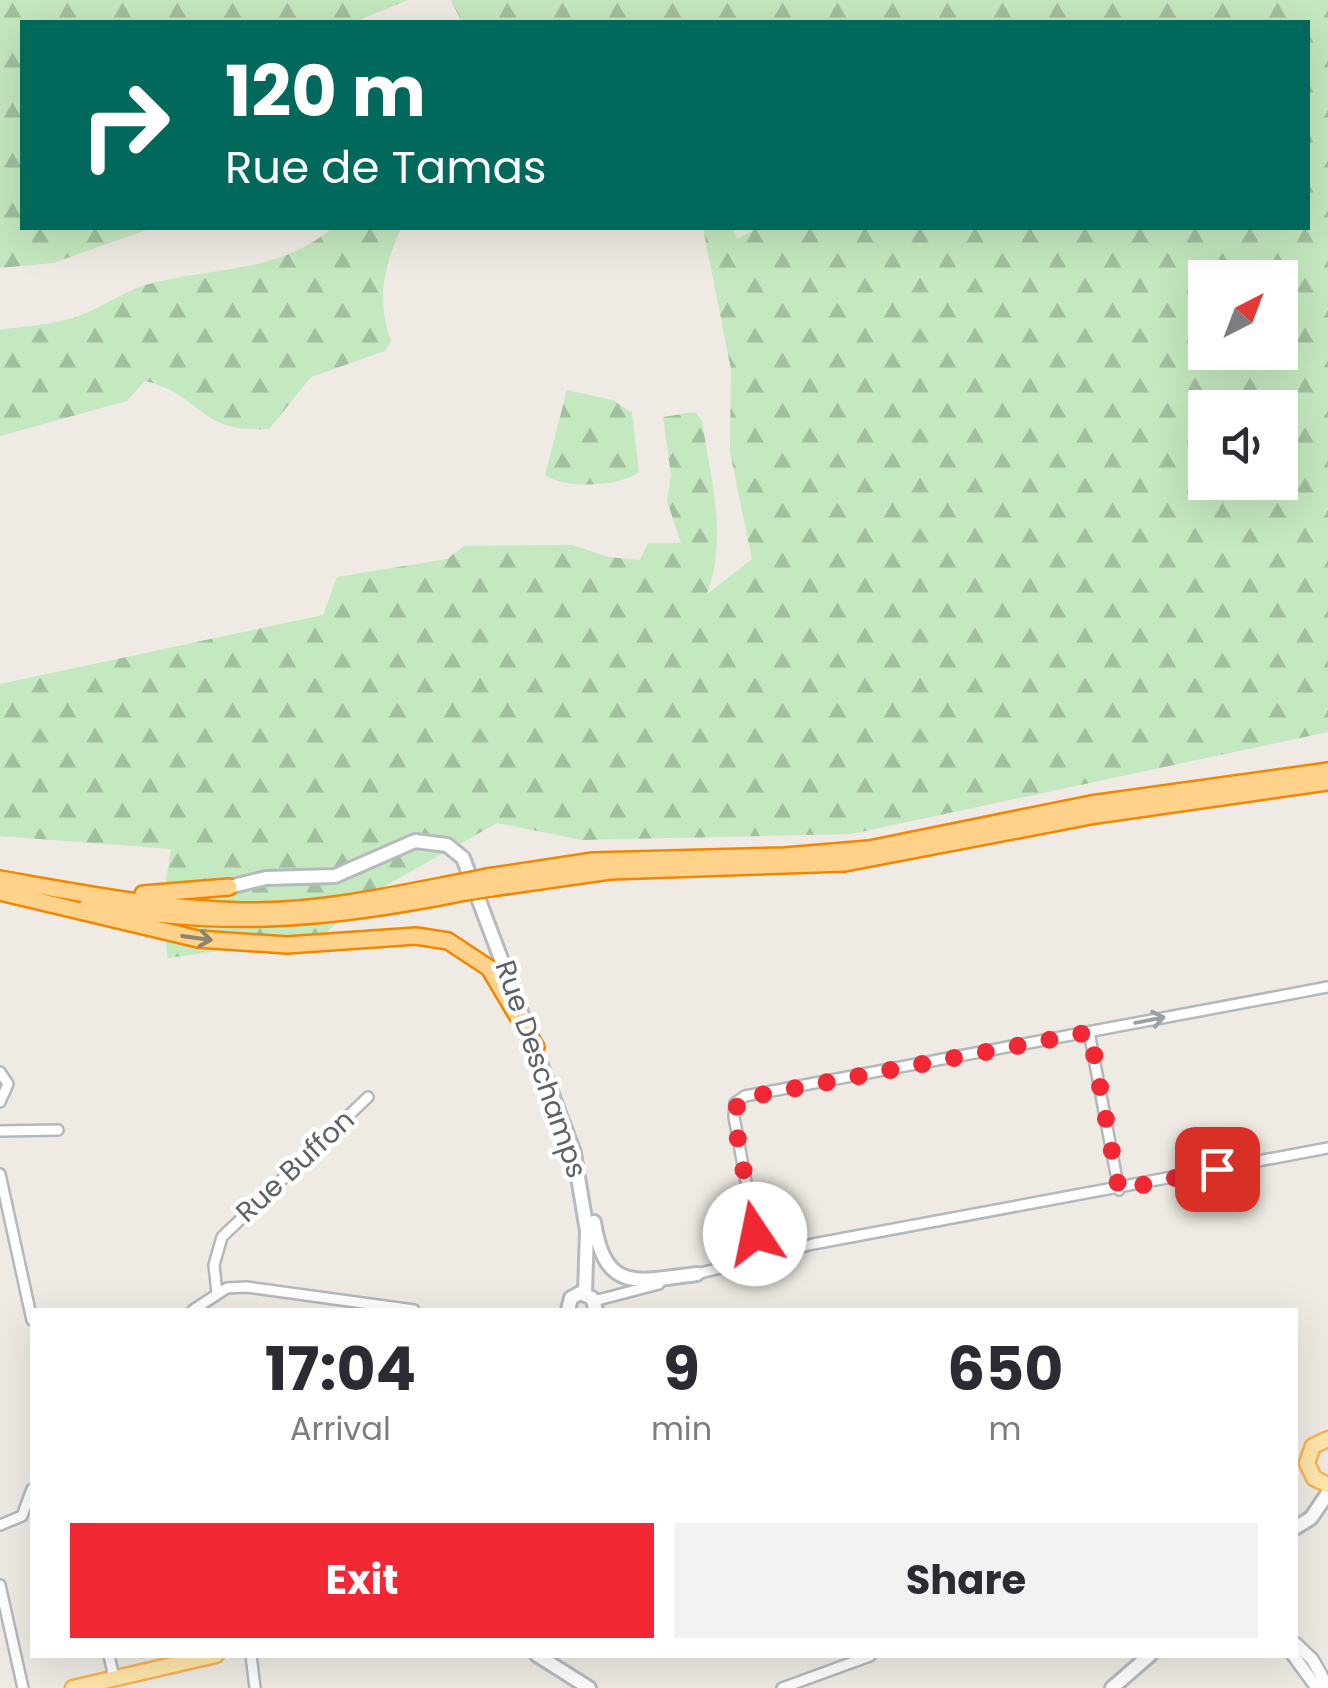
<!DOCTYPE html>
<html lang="en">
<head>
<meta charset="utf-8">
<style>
	:root { --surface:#fff; --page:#f2f2f3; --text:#2b2b33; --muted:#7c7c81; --accent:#f12833 }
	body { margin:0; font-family:Poppins,sans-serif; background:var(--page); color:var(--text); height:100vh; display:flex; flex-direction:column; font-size:38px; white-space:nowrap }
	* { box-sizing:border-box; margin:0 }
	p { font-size:32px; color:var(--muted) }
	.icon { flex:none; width:55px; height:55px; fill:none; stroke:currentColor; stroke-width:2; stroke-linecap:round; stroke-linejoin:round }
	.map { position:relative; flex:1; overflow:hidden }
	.drawer { position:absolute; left:30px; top:1308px; width:1268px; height:350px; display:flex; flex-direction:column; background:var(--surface); border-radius:0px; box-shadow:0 10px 40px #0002 }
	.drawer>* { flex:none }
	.guide { position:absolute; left:20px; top:20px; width:1290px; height:210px; border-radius:0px; box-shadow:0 10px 40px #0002; background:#00695c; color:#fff; overflow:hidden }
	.needle { width:65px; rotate:42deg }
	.buttons { position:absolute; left:1188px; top:260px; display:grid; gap:20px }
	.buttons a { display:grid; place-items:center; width:110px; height:110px; border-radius:0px; background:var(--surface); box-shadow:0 10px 40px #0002; font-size:50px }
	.pin { position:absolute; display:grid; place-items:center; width:85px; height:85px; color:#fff; margin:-42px; border-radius:20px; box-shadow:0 5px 15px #0006 }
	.me { position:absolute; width:110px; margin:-55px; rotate:349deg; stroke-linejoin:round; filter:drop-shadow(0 0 8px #0008) }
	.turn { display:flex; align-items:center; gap:35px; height:210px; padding:0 40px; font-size:45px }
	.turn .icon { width:130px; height:130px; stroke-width:2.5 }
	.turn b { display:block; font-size:70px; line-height:85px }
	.eta { display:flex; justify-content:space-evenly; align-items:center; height:170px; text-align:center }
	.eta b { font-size:60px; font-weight:700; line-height:70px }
	.button { display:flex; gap:20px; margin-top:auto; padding:20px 40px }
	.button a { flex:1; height:115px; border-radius:0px; background:var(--accent); color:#fff; font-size:40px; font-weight:700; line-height:115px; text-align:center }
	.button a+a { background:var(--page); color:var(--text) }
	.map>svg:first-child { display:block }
	.forest { fill:url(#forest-firs); fill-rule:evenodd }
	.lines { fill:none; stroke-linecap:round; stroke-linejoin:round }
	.minor-casing { stroke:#b4b8bb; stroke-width:14 }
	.tertiary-casing { stroke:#b4b8bb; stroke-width:16 }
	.secondary-casing { stroke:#b5babf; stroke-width:18 }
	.primary-casing { stroke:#f8b454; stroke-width:19 }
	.motorway-casing { stroke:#f38600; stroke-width:20 }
	.minor { stroke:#fff; stroke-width:9 }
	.tertiary { stroke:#fff; stroke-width:11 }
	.secondary { stroke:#fff; stroke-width:12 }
	.primary { stroke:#ffe6a9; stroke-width:14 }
	.motorway { stroke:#ffd28b; stroke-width:15 }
	.motorway-bridge-casing { stroke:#f38600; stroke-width:20; stroke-linecap:butt }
	.motorway-bridge { stroke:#ffd28b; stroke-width:15 }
	.oneway { stroke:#8d8370 }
	.oneway2 { stroke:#9da0a3 }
	.route { stroke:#f12833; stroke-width:18; stroke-dasharray:0 32.4 }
	.labels { text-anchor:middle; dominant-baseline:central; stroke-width:9; stroke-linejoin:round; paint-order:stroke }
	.street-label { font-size:28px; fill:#5c6165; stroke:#fff }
</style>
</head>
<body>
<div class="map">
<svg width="1328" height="1688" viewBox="0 0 1328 1688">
	<defs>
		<pattern id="forest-firs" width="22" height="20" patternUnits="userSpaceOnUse" patternTransform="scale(2.5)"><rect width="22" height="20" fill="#c4e8bf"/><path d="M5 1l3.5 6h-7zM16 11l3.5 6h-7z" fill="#a2bf9f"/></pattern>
	</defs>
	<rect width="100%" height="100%" fill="#efebe4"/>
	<g class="forest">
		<path d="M 0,0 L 408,0 L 355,22 L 22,22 L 22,228 L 152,228 L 53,263 L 0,268 Z"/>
		<path d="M 451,0 L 1328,0 L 1328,732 L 851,834 L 582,840 L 497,823 L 353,904 L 323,937 L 168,958 L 161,912 L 171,849 L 0,836 L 0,684 L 323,615 L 337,577 L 447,559 L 464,546 L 572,545 L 608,557 L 640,560 L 648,543 L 681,543 L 667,501 L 671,475 L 663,417 L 695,412 L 702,421 C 711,481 728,537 707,594 L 752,559 L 730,452 L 731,369 L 703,228 L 733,228 L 737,239 L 758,228 L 1308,228 L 1308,22 L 462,22 ZM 1205,278 L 1280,278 L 1280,352 L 1205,352 ZM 1205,408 L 1280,408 L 1280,482 L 1205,482 Z"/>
		<path d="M 332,228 L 401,228 C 384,268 376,298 391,341 L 385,351 L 311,377 L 269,429 C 196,433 205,396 145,381 L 127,401 L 0,436 L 0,330 C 24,326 53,325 76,317 C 100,309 121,293 145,285 C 211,266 277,275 332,228 Z"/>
		<path d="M 567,390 L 613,400 L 632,413 L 639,472 C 620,487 564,489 545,475 Z"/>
	</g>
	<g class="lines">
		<defs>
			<g id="minor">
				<path d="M 1089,1032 L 1119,1190"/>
				<path d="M 0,1072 L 8,1084 L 0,1102"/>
				<path d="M 0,1131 L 58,1130"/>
				<path d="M 0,1174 L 32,1320"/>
				<path d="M 760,1257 L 734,1117 L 735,1103 L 745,1096 L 1328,987"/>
				<path d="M 693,1275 L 813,1244 L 1328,1148"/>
				<path d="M 217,1293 L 214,1265 L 222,1237 L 368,1097"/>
				<path d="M 594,1301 L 659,1284"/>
				<path d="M 193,1310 L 227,1288 L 247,1287 L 414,1310"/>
				<path d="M 0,1525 L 22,1516 L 32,1489"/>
				<path d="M 0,1585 L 23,1688"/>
				<path d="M 109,1655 L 114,1678"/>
				<path d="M 251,1655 L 255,1688"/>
				<path d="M 782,1688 L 870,1656"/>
			</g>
			<g id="tertiary">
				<path d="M 1295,1643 L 1312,1659 L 1328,1687"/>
				<path d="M 1293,1655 L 1317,1688"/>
			</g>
			<g id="secondary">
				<path d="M 229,887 L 266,878 L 335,876 L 415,841 L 447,845 L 463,858 L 574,1153 L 587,1231 L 585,1293"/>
				<path d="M 594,1222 C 605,1294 638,1281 697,1274"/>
				<path d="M 568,1310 L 571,1298 L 580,1293 L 592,1298 L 596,1310"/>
				<path d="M 1295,1528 L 1311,1518 L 1328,1493"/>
				<path d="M 537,1655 L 589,1688"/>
				<path d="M 1112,1688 L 1150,1655"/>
			</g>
			<g id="primary">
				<path d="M 1328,1439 L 1313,1446 L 1307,1463 L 1314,1478 L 1328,1485"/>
				<path d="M 73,1688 L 216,1655"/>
			</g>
			<g id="motorway">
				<path d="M 487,877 L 593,861 L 785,856 L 869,849 L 1091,804 L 1328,771"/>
				<path d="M 0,879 C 85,894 171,911 258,911 C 327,910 395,895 462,882"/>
				<path d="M 491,888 L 610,871 L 845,863 L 1096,815 L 1328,782"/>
				<path d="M 0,892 L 198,939 L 287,945 L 416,936 L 448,941 L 489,968 L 536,1047"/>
				<path d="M 143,894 L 229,887"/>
				<path d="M 88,905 C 228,928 328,920 466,892"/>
			</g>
		</defs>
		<use href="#minor" class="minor-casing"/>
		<use href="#tertiary" class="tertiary-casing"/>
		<use href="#secondary" class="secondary-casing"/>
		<use href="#primary" class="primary-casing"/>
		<use href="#motorway" class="motorway-casing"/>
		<use href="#minor" class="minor"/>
		<use href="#tertiary" class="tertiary"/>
		<use href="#secondary" class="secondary"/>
		<use href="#primary" class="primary"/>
		<use href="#motorway" class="motorway"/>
		<defs>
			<g id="motorway-bridge">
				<path d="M 462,882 L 487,877"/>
				<path d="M 466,892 L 491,888"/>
			</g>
		</defs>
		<use href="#motorway-bridge" class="motorway-bridge-casing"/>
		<use href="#motorway-bridge" class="motorway-bridge"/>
	</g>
	<defs><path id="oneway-shaft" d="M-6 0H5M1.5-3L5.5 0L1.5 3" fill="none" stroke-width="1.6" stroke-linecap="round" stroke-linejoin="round" transform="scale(2.5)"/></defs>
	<use class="oneway" href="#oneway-shaft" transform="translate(197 938) rotate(8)"/>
	<use class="oneway2" href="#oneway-shaft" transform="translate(1150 1020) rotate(-11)"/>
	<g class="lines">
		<path class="route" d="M 755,1234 L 734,1117 L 739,1099 L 1090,1032 L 1119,1190 L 1217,1169"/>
	</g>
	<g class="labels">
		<g class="street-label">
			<text transform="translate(541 1069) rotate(71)">Rue Deschamps</text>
			<text transform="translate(295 1166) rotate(-43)">Rue Buffon</text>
		</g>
	</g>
</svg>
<div class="buttons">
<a><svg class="needle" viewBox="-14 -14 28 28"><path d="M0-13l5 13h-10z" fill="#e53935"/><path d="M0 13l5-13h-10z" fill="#7c7c81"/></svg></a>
<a><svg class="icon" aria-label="sound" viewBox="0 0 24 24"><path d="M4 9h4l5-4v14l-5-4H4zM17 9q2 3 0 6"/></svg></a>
</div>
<div class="pin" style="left:1217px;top:1169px;background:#d93025"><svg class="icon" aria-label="arrive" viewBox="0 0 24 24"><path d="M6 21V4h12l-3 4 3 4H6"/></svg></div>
<svg class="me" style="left:755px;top:1234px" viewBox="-20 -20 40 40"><circle r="19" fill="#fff"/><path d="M0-13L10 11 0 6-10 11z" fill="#f12833"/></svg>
<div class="guide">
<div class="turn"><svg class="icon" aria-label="right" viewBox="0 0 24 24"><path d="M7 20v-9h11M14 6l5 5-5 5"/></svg><div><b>120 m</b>Rue de Tamas</div></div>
</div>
<section class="drawer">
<div class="eta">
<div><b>17:04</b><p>Arrival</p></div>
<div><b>9</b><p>min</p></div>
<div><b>650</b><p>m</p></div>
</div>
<div class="button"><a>Exit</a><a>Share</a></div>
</section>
</div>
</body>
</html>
